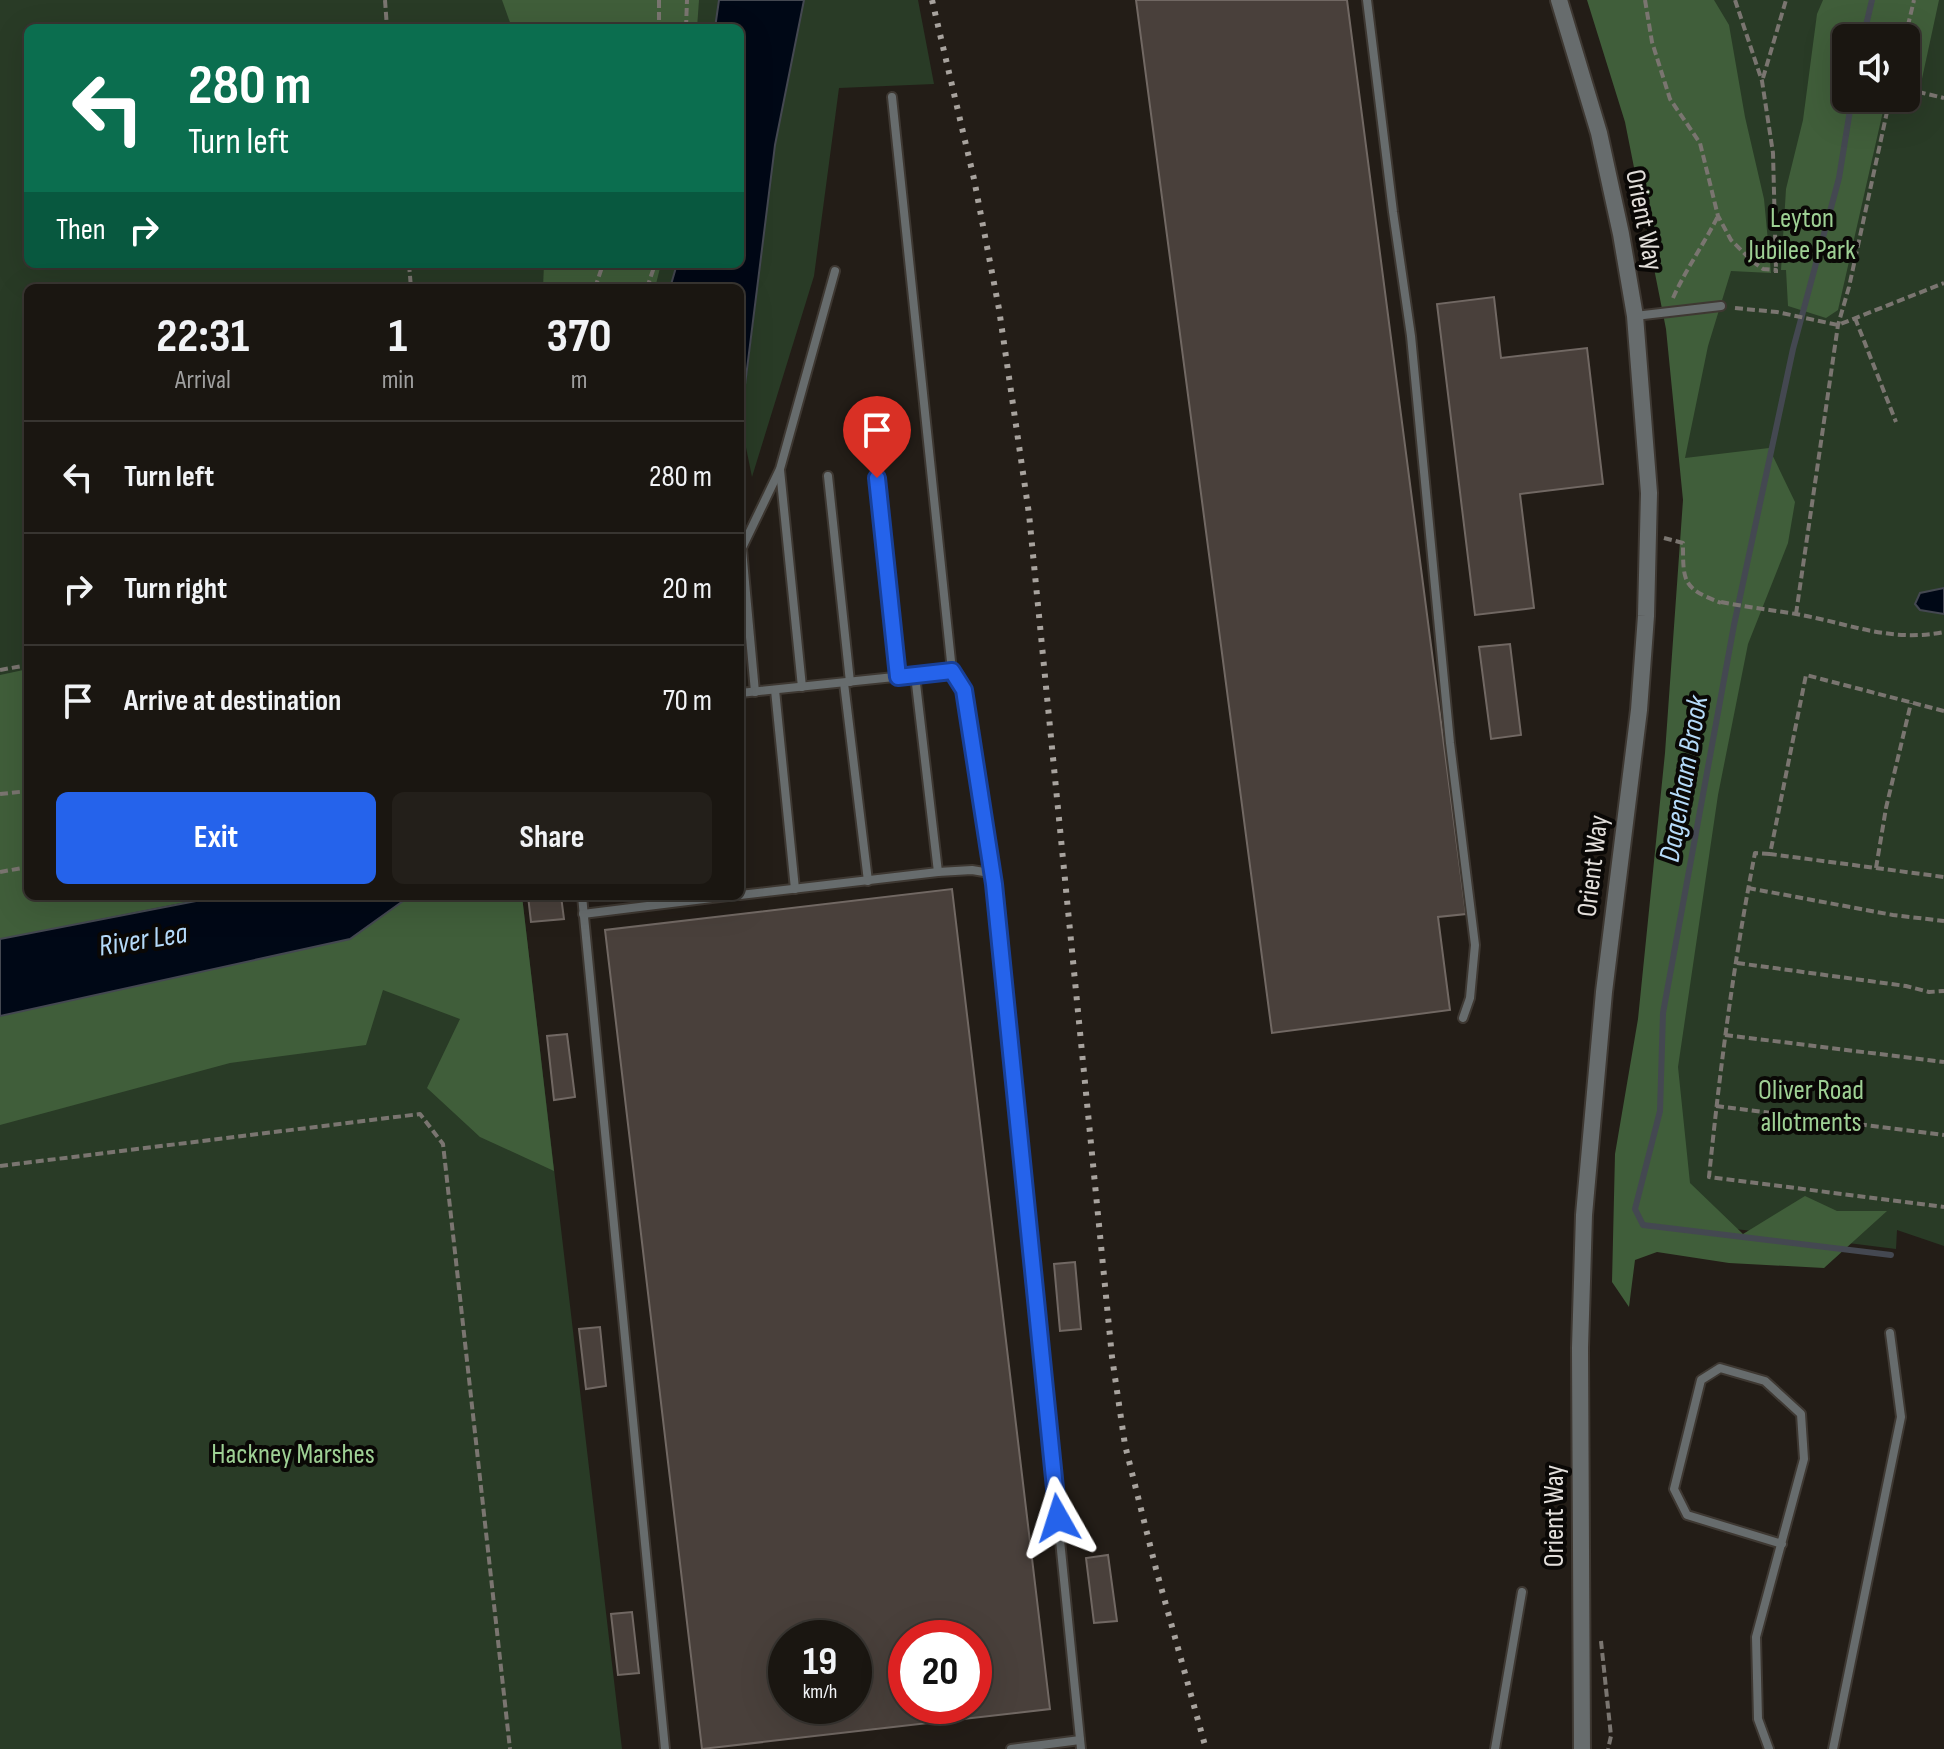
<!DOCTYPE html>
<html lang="en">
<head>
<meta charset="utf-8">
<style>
	:root { --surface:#1a1611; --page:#231f1a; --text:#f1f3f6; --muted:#9f9f9f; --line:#383531; --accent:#2563eb }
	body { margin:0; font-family:"Sofia Sans Condensed",sans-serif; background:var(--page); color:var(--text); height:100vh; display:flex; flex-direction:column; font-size:30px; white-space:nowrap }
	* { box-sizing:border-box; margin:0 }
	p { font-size:26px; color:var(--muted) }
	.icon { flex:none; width:44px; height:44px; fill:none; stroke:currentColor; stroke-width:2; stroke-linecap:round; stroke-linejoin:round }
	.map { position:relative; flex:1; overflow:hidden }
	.details { position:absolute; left:24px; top:284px; width:720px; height:616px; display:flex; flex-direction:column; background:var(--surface); border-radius:12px; box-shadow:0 8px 32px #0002,0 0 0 2px var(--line) }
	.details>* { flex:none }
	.hud { position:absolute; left:24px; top:24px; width:720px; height:244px; border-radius:12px; box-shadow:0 8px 32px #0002,0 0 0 2px var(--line); background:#0b6e4f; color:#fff; overflow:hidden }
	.controls { position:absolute; left:1832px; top:24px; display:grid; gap:16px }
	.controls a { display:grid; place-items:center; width:88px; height:88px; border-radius:12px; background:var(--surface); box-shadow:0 8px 32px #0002,0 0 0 2px var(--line); font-size:40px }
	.speed { position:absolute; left:768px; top:1620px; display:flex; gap:16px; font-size:40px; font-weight:700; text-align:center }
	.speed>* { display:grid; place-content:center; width:104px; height:104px; border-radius:50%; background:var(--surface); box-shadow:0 8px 32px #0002,0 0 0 2px var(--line); line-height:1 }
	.speed small { font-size:20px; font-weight:400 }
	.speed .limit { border:12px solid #d22; background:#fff; color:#111 }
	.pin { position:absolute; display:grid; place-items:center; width:68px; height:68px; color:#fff; margin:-82px -34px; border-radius:50% 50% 50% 0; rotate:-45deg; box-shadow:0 0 8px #0007 }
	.pin .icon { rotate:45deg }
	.me { position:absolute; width:88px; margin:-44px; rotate:354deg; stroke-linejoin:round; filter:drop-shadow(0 0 6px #0008) }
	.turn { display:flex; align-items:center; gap:28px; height:168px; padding:0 32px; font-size:36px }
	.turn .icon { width:104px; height:104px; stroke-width:2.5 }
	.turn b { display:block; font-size:56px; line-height:68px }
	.then { display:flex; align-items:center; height:76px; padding:0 32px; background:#0003; gap:16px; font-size:30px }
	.eta { display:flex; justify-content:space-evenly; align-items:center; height:136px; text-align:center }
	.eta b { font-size:48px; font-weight:700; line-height:56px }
	.primary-button { display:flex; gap:16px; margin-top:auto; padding:16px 32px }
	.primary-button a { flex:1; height:92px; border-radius:12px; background:var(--accent); color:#fff; font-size:32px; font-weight:700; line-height:92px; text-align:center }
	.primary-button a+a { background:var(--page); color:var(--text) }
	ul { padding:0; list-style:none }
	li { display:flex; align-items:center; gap:24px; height:112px; padding:0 32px; border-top:2px solid var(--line) }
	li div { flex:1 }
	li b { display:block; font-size:30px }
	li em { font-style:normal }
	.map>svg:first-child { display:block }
	.green { fill:#293b26; fill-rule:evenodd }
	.forest { fill:#405e3a }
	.water { fill:#000816; stroke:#444851; stroke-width:2 }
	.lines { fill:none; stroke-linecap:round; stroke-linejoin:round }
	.stream { stroke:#444851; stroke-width:6 }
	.building { fill:#49403b; stroke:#716863; stroke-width:2; fill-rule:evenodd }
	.service-casing { stroke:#3e3832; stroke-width:12 }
	.tertiary-casing { stroke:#3e3832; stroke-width:20 }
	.path { stroke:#7a7570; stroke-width:4; stroke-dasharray:8 4; stroke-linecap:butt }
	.service { stroke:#676c6d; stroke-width:8 }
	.tertiary { stroke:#676c6d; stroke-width:16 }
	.rail { stroke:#a8a39e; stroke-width:6; stroke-dasharray:4 8; stroke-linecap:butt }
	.route-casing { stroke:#184099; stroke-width:20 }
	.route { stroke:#2563eb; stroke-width:14 }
	.labels { text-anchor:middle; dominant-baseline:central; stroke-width:8; stroke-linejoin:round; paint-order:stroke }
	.park-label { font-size:28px; fill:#9ed094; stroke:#0a0806 }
	.street-label { font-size:28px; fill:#e3dfdb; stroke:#0a0806 }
	.water-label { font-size:30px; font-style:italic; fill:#b5daf9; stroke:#0a0806 }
</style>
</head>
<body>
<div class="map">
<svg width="1944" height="1749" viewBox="0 0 1944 1749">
	<rect width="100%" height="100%" fill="#231d17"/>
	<g class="green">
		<path d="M 0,0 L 719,0 L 715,28 L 28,28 L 28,264 L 677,264 L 670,288 L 28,288 L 28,896 L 522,896 L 622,1749 L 0,1749 Z"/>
		<path d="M 804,0 L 918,0 L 934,84 L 839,88 L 814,276 L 752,477 L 741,423 L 775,145 Z"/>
		<path d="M 1596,0 L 1944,0 L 1944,1246 L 1897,1230 L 1896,1249 L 1655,1219 L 1685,637 L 1684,422 L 1653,182 ZM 1846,38 L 1906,38 L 1906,98 L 1846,98 Z"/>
	</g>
	<g class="forest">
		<path d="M 502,0 L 699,0 L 697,28 L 512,28 Z"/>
		<path d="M 1587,0 L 1714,0 L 1729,25 L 1745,117 L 1764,199 L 1771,273 L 1731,271 L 1708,346 L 1685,458 L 1769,448 L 1795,502 L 1788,543 L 1748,644 L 1718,795 L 1678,1067 L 1690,1183 L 1743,1234 L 1805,1196 L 1837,1211 L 1887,1211 L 1824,1268 L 1729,1263 L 1657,1252 L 1635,1260 L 1629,1307 L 1612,1282 L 1615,1154 L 1638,1019 L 1665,753 L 1683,500 L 1666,329 L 1625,122 Z"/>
		<path d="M 1823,0 L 1939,0 L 1920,88 L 1906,85 L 1906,38 L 1846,38 L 1846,98 L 1886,98 L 1838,310 L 1826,318 L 1788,306 L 1786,270 L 1781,270 L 1786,189 L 1803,120 L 1817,14 Z"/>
		<path d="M 544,264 L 661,264 L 655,288 L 543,288 Z"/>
		<path d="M 28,669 L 28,896 L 206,896 L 201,899 L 0,939 L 0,675 Z"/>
		<path d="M 410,896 L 522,896 L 554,1171 L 480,1137 L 427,1088 L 460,1019 L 383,990 L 366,1045 L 230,1063 L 0,1125 L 0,1016 L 350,939 Z"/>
	</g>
	<g class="water">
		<path d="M 719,0 L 804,0 L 775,145 L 740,425 L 740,288 L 670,288 L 677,264 L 740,264 L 740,28 L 715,28 Z"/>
		<path d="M 1944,588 L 1944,614 L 1920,610 L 1915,604 L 1920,593 Z"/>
		<path d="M 206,896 L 410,896 L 350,939 L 0,1016 L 0,939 L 201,900 Z"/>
	</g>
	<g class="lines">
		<g class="stream">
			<path d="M 1863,38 L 1872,0"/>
			<path d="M 1852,98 L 1839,178 L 1793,349 L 1734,625 L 1663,1013 L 1660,1111 L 1635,1209 L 1643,1225 L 1891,1255"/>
		</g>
	</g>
	<g class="building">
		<path d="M 1136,0 L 1347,0 L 1466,914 L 1438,917 L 1450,1010 L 1272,1033 Z"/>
		<path d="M 1494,297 L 1501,358 L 1587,348 L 1603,484 L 1520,494 L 1534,608 L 1475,615 L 1437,304 Z"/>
		<path d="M 1510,644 L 1521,735 L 1491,739 L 1479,647 Z"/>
		<path d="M 952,889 L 1050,1709 L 702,1749 L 605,930 ZM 786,1638 L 854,1638 L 854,1706 L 786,1706 ZM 906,1638 L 974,1638 L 974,1706 L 906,1706 Z"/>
		<path d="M 528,896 L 561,896 L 564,919 L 531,922 Z"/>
		<path d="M 567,1034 L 575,1097 L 554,1100 L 547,1036 Z"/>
		<path d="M 1075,1262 L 1081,1329 L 1060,1331 L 1054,1264 Z"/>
		<path d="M 600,1327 L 606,1386 L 586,1389 L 579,1329 Z"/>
		<path d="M 1108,1555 L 1117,1621 L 1094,1623 L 1086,1558 Z"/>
		<path d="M 632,1612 L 639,1673 L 618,1675 L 611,1614 Z"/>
	</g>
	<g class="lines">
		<defs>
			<g id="service">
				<path d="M 1367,0 L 1393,212 L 1411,336 L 1450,743 L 1475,945 L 1470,998 L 1463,1018"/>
				<path d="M 892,97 L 952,671 L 964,690 L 994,884 L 1081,1749"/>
				<path d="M 1635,316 L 1721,306"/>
				<path d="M 780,470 L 802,687"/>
				<path d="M 828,476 L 850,682"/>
				<path d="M 877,478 L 898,677"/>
				<path d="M 742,549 L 755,692"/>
				<path d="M 740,552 L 780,469 L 835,271"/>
				<path d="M 915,675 L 938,872"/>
				<path d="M 844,683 L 868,881"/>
				<path d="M 775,690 L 795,889"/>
				<path d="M 740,693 L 952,671"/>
				<path d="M 740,895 L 938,872 L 972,870 L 990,873"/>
				<path d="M 582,896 L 665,1749"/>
				<path d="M 583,914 L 728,896"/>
				<path d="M 1011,1749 L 1080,1740"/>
				<path d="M 1495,1749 L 1522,1592"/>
				<path d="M 1769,1749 L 1758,1719 L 1756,1637 L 1804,1459 L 1801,1414 L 1765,1381 L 1720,1368 L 1701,1380 L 1674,1489 L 1687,1515 L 1782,1544"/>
				<path d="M 1833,1749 L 1901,1417 L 1890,1333"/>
			</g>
			<path id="tertiary" d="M 1559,0 L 1599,133 L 1621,234 L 1635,316 L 1649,493 L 1646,616 L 1639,710 L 1604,992 L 1584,1215 L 1580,1348 L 1582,1749"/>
		</defs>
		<use href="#service" class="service-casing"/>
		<use href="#tertiary" class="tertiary-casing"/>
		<g class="path">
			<path d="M 385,0 L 387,28"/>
			<path d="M 659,0 L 659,28"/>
			<path d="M 1645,0 L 1652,42 L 1670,99 L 1700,143 L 1718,216 L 1731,240 L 1752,261 L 1763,269 L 1776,270 L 1776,273"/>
			<path d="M 1735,0 L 1762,81 L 1773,153 L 1776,270"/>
			<path d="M 686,28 L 687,0"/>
			<path d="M 1905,38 L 1914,0"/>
			<path d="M 1763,78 L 1786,0"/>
			<path d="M 1906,89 L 1944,98"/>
			<path d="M 409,264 L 411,288"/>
			<path d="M 595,288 L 603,264"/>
			<path d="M 647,288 L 655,264"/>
			<path d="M 1673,298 C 1686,269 1704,244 1718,216"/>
			<path d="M 1735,308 L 1777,312 L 1838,325 L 1944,283"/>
			<path d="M 1855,318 L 1896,422"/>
			<path d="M 1664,538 L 1683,543 C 1683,583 1683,588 1721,603"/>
			<path d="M 1721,602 C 1746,607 1771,610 1796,614 C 1848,623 1890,643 1944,632"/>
			<path d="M 1796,614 L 1838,325 L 1849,287 L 1890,98"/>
			<path d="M 0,670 L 28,665"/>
			<path d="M 1944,711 L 1806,675 L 1770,854 L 1944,877"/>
			<path d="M 0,794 L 28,791"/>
			<path d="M 1770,854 L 1755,853 C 1734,960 1720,1068 1709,1177 L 1944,1207"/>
			<path d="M 1876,868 L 1886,808 L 1911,703"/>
			<path d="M 0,872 L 28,867"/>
			<path d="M 1748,888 L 1893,915 L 1944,921"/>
			<path d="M 1737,963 L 1906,986 L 1929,992 L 1944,991"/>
			<path d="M 1725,1035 L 1944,1062"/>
			<path d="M 1716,1106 L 1944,1135"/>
			<path d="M 0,1166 L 420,1114 L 443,1144 L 510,1749"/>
			<path d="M 1601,1641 L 1611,1736 L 1608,1749"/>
		</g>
		<use href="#service" class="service"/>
		<use href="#tertiary" class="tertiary"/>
		<path class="rail" d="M 932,0 L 974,179 L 999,309 L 1029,514 L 1112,1357 L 1125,1445 L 1156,1569 L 1206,1749"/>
	</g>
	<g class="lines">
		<defs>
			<path id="route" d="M 877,478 L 898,677 L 952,671 L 964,690 L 994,884 L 1058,1518"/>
		</defs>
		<use href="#route" class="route-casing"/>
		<use href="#route" class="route"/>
	</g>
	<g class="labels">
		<g class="park-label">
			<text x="1802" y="218">Leyton<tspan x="1802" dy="32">Jubilee Park</tspan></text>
			<text x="1811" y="1090">Oliver Road<tspan x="1811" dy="32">allotments</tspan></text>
			<text x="293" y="1454">Hackney Marshes</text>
		</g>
		<g class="street-label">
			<text transform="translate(1644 220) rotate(79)">Orient Way</text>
			<text transform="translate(1593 866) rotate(-83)">Orient Way</text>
			<text transform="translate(1554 1516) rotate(-90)">Orient Way</text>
		</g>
		<g class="water-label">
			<text transform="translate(1684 779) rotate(-80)">Dagenham Brook</text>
			<text transform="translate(143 940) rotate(-9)">River Lea</text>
		</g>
	</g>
</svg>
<div class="controls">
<a><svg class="icon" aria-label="sound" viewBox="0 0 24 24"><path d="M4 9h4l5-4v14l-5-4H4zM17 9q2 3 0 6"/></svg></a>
</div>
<div class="speed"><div>19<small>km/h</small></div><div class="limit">20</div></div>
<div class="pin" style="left:877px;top:478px;background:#d93025"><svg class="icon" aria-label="arrive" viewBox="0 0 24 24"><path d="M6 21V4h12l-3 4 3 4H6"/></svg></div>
<svg class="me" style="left:1058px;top:1518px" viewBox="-20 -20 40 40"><path d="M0-17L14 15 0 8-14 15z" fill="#2563eb" stroke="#fff" stroke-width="4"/></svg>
<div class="hud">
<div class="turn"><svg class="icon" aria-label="left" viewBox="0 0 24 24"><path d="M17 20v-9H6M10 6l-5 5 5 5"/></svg><div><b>280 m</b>Turn left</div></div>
<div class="then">Then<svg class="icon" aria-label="right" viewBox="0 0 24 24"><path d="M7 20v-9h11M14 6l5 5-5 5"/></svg></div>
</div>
<section class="details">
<div class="eta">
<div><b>22:31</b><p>Arrival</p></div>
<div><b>1</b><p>min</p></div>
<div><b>370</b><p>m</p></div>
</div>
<ul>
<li><svg class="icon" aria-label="left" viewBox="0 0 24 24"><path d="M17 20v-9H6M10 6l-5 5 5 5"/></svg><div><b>Turn left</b></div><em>280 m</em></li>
<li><svg class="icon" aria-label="right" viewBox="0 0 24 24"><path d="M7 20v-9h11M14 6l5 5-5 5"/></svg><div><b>Turn right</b></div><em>20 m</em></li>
<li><svg class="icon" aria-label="arrive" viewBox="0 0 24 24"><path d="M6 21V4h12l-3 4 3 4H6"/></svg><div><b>Arrive at destination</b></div><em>70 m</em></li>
</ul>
<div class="primary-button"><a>Exit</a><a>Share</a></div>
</section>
</div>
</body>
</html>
